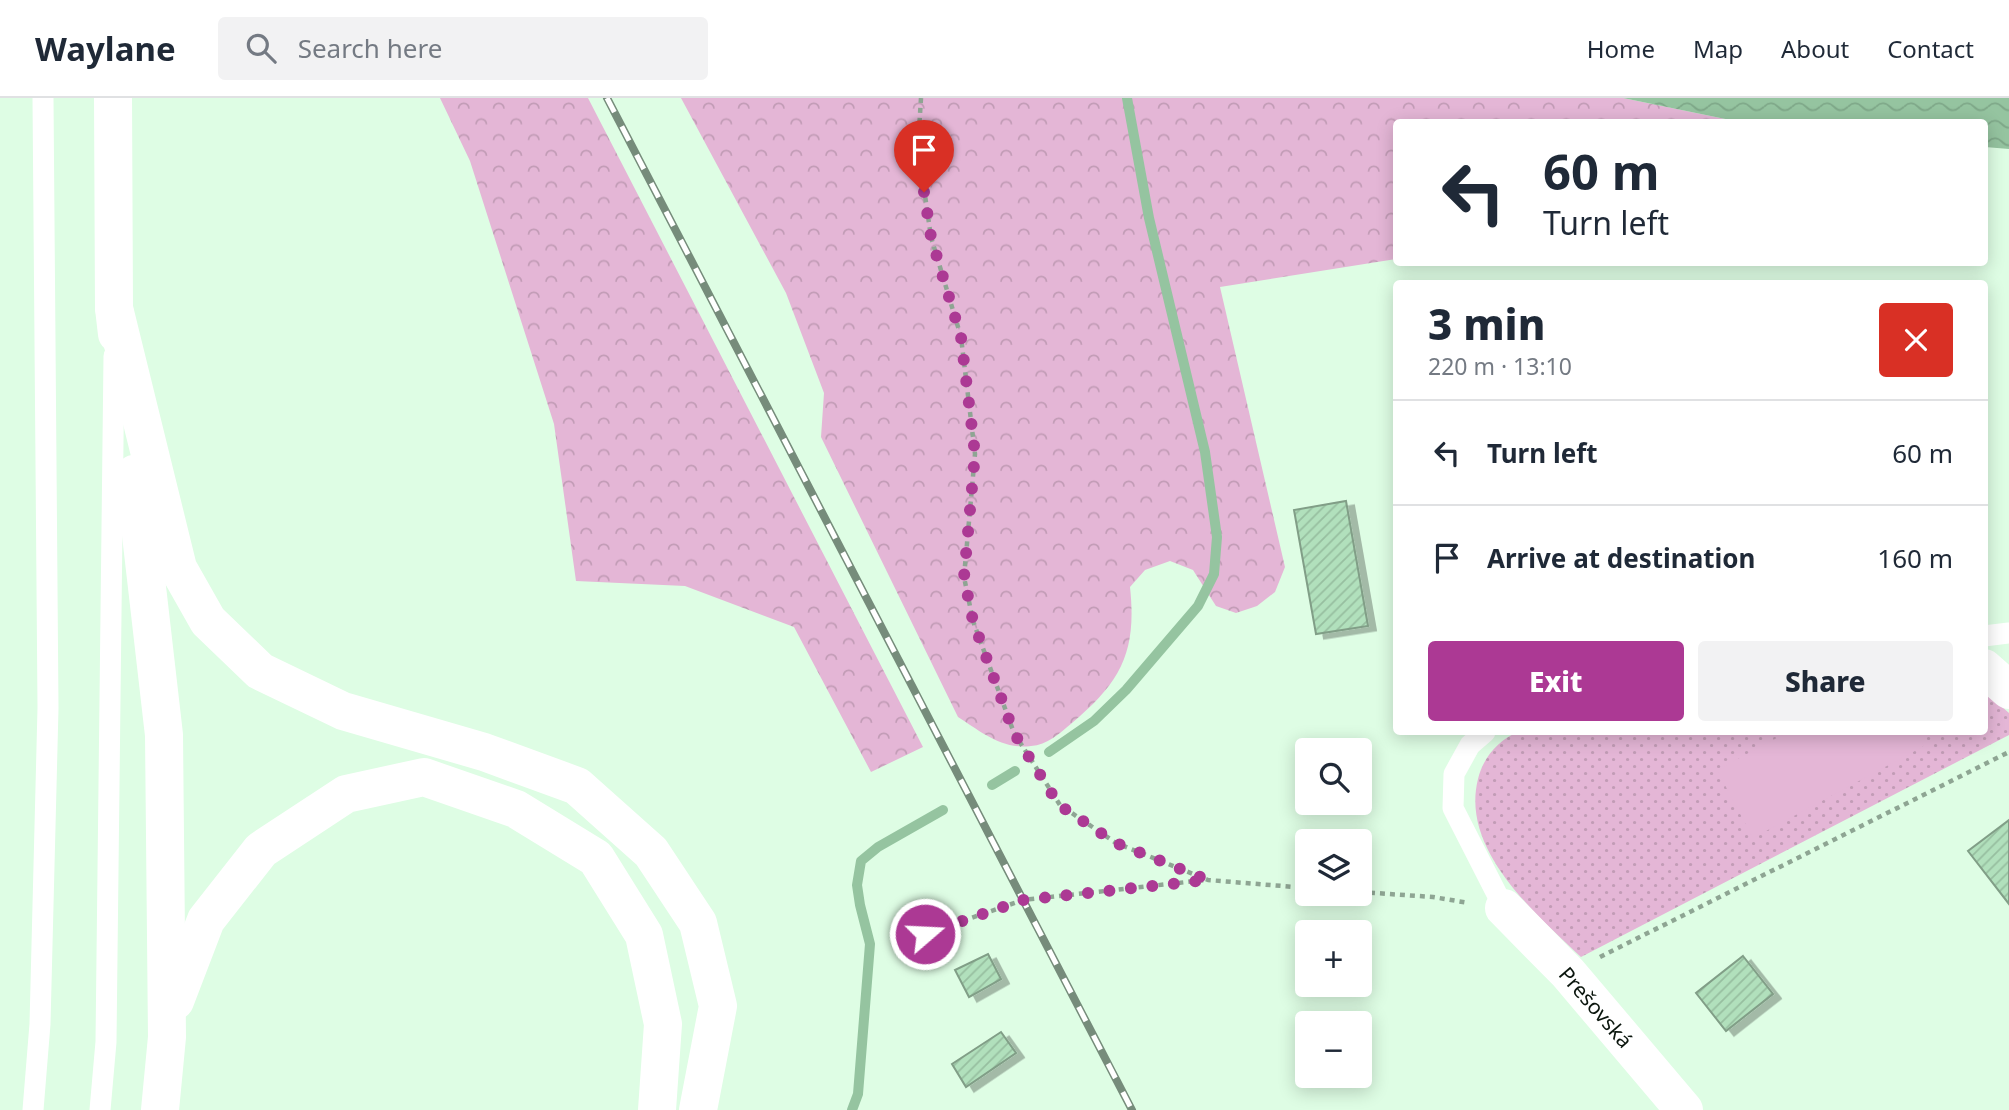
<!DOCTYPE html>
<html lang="en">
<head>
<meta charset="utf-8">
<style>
	:root { --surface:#fff; --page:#f2f2f3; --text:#1f2937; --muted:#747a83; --line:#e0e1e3; --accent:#ac3994 }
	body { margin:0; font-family:"Noto Sans",sans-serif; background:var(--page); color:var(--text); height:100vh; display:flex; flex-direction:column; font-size:26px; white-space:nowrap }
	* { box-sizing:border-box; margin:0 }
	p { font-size:23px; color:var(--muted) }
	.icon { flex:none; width:38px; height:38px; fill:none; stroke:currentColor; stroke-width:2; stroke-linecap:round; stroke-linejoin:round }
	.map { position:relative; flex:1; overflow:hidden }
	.drawer { position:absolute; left:1393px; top:182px; width:595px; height:455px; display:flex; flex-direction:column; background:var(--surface); border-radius:7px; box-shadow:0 4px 18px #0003 }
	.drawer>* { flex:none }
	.top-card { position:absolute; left:1393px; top:21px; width:595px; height:147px; border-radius:7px; box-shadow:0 4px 18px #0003; background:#fff; color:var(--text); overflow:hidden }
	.fabs { position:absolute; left:1295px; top:640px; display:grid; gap:14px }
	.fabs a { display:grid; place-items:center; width:77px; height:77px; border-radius:7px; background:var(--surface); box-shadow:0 4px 18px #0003; font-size:35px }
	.pin { position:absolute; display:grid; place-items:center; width:60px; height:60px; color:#fff; margin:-72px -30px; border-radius:50% 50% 50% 0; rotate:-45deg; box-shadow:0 0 7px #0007 }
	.pin .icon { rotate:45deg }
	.me { position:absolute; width:77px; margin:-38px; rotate:71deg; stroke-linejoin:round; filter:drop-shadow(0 0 5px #0008) }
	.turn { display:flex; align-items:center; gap:24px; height:147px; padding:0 35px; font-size:32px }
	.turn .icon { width:91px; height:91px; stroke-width:2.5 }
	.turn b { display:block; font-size:49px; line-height:60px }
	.round { display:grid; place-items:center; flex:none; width:74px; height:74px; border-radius:7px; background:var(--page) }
	.summary { display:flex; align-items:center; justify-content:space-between; height:119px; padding:0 35px }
	h1 { font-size:42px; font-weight:800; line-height:52px }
	.cta { display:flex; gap:14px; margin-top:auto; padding:14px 35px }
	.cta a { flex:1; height:80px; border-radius:7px; background:var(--accent); color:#fff; font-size:28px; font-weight:800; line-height:80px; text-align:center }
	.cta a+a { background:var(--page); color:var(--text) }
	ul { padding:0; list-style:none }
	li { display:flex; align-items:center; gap:21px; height:105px; padding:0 35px; border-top:2px solid var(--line) }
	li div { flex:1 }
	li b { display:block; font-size:26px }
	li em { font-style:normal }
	header { display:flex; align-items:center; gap:42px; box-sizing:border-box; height:98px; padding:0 35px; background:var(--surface); border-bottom:2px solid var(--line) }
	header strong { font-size:33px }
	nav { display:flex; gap:38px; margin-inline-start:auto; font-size:24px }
	.search { width:490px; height:63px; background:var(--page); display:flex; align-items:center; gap:18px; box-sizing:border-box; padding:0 24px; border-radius:7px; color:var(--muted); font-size:26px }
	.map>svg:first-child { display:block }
	.grass { fill:url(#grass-dots) }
	.forest { fill:url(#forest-crowns) }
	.pitch { fill:#e4b6d6 }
	.water { fill:url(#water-waves) }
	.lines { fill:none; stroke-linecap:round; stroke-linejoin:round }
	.stream { stroke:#95c4a0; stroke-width:10 }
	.building { fill:url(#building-hatch); stroke:#819e87; stroke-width:2; filter:url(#shadow) }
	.path { stroke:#8ea593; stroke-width:4.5; stroke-dasharray:5 5; stroke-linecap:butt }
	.lane { stroke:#fff; stroke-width:21 }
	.street { stroke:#fff; stroke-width:38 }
	.highway { stroke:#fff; stroke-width:38 }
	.rail-casing { stroke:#768c7b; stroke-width:8 }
	.rail { stroke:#fff; stroke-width:5; stroke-dasharray:16; stroke-linecap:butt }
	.route { stroke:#ac3994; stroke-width:12; stroke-dasharray:0 21.6 }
	.labels { text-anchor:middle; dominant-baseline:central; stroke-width:5; stroke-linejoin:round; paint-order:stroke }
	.street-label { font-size:21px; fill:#0b160e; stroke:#fff }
</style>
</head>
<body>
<header>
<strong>Waylane</strong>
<div class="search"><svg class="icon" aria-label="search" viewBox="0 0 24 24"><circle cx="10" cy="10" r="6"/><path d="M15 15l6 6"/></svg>Search here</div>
<nav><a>Home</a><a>Map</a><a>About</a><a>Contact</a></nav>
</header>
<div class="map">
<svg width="2009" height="1012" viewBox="0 0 2009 1012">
	<defs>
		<pattern id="grass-dots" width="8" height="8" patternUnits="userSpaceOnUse" patternTransform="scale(1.75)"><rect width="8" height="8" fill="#e4b6d6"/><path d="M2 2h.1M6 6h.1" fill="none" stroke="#c29cb6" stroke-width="1.8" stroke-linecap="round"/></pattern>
		<pattern id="forest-crowns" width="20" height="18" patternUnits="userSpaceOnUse" patternTransform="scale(1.75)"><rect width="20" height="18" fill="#e4b6d6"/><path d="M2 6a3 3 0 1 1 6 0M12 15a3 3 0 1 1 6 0" fill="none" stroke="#c29cb6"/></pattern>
		<pattern id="water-waves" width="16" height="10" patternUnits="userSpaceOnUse" patternTransform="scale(1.75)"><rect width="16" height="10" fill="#95c4a0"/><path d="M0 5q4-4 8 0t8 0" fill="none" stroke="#7fa889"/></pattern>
		<pattern id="building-hatch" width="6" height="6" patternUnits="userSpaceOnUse" patternTransform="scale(1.75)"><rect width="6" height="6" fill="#b1e0bc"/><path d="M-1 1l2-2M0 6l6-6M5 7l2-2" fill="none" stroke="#97bfa0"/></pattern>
		<filter id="shadow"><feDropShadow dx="8" dy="4.5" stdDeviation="0" flood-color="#0004"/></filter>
	</defs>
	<rect width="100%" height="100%" fill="#defde4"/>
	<path class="grass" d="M 1985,594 L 2009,615 L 2009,637 L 1581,859 C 1536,816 1460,752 1478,681 C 1483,660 1498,642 1518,634 L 1984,634 Z"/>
	<g class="forest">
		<path d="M 440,0 L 588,0 L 923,649 L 871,674 L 794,529 L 685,488 L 576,483 L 554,326 L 470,63 Z"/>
		<path d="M 681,0 L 1623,0 L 1740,24 L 1396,24 L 1396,161 L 1220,189 L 1285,469 L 1275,494 L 1257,508 L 1236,515 L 1216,508 L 1193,472 L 1170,463 L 1145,472 L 1130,489 C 1137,554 1121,584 1072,625 C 1060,635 1047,647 1031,648 C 1002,652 980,633 958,619 L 821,339 L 824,295 L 786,195 Z"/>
	</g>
	<path class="pitch" d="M 1788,634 L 1916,634 L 1924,648 L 1753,740 L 1717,672 Z"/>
	<path class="water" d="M 1623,0 L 2009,0 L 2009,51 L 1985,49 L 1984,24 L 1740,24 Z"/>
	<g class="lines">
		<g class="stream">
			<path d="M 1049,654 L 1094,623 L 1126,592 L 1198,508 L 1214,476 L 1217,439 L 1205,354 L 1149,120 L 1127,0"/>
			<path d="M 992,687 L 1015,673"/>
			<path d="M 852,1012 L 858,996 L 870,846 L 860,807 L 857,787 L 861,763 L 878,749 L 943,712"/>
		</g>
	</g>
	<g class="building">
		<path d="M 1346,403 L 1368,528 L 1316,536 L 1294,412 Z"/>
		<path d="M 2009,722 L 2009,806 L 1968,753 Z"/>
		<path d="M 988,856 L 1001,881 L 969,899 L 955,872 Z"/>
		<path d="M 1743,858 L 1773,896 L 1726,933 L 1696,895 Z"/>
		<path d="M 1001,934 L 1016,955 L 966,989 L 952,966 Z"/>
	</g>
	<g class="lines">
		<g class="path">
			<path d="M 921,0 L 918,49 L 931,139 L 961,239 L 975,356 L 964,479 L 973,523 L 1014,635 L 1060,707 L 1116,745 L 1208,782 L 1307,790"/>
			<path d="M 1360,794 L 1433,799 L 1469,805"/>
			<path d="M 925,836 L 1023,802 L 1205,782"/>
			<path d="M 1600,859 L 2009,654"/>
		</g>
		<g class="lane">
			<path d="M 1984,538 L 2009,535"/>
			<path d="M 1485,634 L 1470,647 L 1454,676 L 1453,710 L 1504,810"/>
			<path d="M 33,1012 L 40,926 L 48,610 L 43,0"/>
			<path d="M 100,1012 L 106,944 L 114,258"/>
		</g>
		<g class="street">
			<path d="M 1984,570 L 2009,592"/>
			<path d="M 1504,810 L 1568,875 L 1684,1012"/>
		</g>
		<g class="highway">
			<path d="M 113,0 L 114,210 L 117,236"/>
			<path d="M 114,210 L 178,470 L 208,523 L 260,573 L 343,613 L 484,654 L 577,688 L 651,754 L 698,825 L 718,908 L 698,1012"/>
			<path d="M 134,376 L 164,637 L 167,939 L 160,1012"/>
			<path d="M 175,903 L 206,822 L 261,752 L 346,696 L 424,679 L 516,711 L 596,760 L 644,837 L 663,926 L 657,1012"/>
		</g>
		<defs>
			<path id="rail" d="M 607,0 L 1132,1012"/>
		</defs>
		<use href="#rail" class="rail-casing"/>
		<use href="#rail" class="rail"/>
	</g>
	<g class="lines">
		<path class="route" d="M 924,94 L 931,139 L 961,239 L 975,356 L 964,479 L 973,523 L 1014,635 L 1059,707 L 1116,745 L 1208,782 L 1023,802 L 925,836"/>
	</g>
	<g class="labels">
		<g class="street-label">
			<text transform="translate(1596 909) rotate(49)">Prešovská</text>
		</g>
	</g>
</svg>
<div class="fabs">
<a><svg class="icon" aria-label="search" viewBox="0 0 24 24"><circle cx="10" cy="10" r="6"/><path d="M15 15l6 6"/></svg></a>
<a><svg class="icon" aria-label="layers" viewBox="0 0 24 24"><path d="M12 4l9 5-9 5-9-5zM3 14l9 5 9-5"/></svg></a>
<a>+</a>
<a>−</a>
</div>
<div class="pin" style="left:924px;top:94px;background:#d93025"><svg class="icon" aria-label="arrive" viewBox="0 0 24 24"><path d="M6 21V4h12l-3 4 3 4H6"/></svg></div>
<svg class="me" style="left:925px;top:836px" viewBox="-20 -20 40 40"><circle r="17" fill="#ac3994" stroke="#fff" stroke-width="3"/><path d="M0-11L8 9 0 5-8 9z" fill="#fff"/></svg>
<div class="top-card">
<div class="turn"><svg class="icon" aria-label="left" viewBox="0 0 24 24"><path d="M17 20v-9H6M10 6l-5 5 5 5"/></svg><div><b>60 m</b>Turn left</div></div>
</div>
<section class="drawer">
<div class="summary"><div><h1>3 min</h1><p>220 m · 13:10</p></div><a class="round" style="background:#d93025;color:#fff"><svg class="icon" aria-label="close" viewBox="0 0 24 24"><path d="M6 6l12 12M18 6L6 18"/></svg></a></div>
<ul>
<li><svg class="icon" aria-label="left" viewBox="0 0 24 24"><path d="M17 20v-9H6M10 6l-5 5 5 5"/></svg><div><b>Turn left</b></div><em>60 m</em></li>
<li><svg class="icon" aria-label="arrive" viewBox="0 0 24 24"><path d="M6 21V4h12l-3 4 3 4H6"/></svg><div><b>Arrive at destination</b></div><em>160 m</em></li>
</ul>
<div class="cta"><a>Exit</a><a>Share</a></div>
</section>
</div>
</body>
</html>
